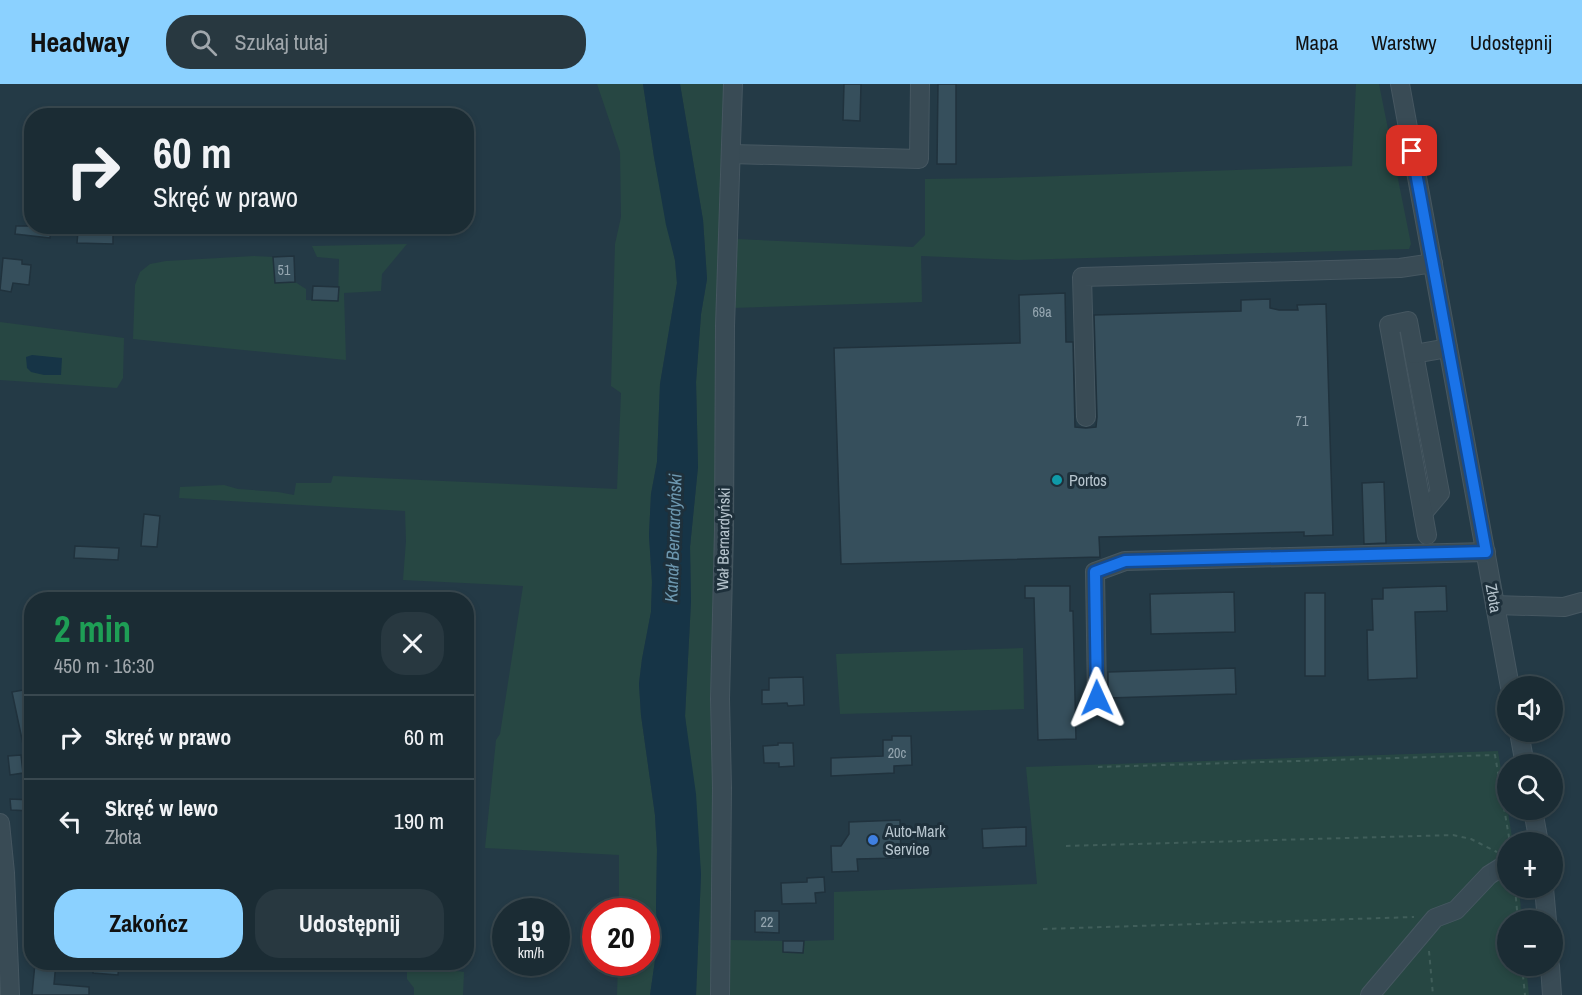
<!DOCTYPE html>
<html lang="pl">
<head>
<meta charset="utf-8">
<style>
	:root { --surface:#1b2c34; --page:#283840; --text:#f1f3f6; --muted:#a0a7ac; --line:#39484f; --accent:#8bd1ff }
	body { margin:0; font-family:"Archivo Narrow",sans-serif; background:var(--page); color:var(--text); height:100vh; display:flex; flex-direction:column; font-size:22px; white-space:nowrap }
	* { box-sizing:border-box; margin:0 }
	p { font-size:20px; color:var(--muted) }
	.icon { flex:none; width:33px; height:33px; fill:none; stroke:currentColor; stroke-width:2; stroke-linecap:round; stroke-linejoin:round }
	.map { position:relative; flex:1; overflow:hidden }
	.side { position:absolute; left:24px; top:508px; width:450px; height:378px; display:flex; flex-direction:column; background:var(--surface); border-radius:24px; box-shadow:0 3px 9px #0003,0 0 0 2px var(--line) }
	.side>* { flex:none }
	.hud { position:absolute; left:24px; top:24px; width:450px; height:126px; border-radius:24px; box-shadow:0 3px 9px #0003,0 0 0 2px var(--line); background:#1b2c34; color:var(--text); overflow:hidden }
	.tools { position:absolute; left:1497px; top:592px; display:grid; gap:12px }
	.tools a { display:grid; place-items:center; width:66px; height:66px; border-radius:50%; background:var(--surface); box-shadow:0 3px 9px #0003,0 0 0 2px var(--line); font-size:30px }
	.speed { position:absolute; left:492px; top:814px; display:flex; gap:12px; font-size:30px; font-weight:700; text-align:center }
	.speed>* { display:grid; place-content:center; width:78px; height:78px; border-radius:50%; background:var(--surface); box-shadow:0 3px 9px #0003,0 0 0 2px var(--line); line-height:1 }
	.speed small { font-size:15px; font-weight:400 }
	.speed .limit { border:9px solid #d22; background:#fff; color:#111 }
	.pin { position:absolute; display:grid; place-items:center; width:51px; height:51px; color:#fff; margin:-26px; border-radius:12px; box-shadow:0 3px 9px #0006 }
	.me { position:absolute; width:66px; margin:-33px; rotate:359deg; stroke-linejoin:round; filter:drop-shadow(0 0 4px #0008) }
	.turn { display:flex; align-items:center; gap:21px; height:126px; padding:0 30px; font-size:27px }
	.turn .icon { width:78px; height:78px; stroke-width:2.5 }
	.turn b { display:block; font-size:42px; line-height:51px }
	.round { display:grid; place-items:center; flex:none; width:63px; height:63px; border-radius:24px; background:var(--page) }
	.summary { display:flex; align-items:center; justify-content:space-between; height:102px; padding:0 30px }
	h1 { font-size:36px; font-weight:700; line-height:45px; color:#1e9e55 }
	.cta { display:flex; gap:12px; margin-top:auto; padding:12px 30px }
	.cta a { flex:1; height:69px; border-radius:24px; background:var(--accent); color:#111; font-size:24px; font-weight:700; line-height:69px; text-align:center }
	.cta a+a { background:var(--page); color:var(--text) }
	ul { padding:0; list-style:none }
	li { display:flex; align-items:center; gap:18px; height:84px; padding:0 30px; border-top:2px solid var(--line) }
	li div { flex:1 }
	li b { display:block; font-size:22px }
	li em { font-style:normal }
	header { display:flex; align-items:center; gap:36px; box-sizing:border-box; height:84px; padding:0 30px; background:var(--accent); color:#111 }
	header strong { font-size:28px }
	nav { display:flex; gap:33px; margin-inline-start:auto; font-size:21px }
	.search { width:420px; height:54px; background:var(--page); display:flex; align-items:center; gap:15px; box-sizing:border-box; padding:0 21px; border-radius:24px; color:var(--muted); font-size:22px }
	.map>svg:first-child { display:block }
	.green { fill:#274743 }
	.water { fill:#163446 }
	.building { fill:#364f5c; stroke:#20323d; stroke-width:1.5 }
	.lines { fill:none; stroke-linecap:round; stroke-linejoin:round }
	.minor-casing { stroke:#465761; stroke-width:20 }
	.path { stroke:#405e5a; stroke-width:2; stroke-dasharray:4.5 4.5; stroke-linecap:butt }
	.minor { stroke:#394b55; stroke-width:18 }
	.route-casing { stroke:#114b97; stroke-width:15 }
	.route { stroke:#1a73e8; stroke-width:10 }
	.culture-dot { fill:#0f9aa8; stroke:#1e303b; stroke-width:2 }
	.shop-dot { fill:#3f7fe0; stroke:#1e303b; stroke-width:2 }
	.labels { text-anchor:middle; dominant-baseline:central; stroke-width:6; stroke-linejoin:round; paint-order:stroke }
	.number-label { font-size:14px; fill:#95a6b0 }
	.poi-label { font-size:16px; fill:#b7c5ce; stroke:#1e303b; text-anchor:start }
	.street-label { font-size:16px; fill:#b7c5ce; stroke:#1e303b }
	.water-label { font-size:18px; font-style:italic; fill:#6d98b0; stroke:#1e303b }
</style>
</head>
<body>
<header>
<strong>Headway</strong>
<div class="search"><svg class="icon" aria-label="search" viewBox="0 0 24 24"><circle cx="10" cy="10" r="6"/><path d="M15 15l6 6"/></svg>Szukaj tutaj</div>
<nav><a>Mapa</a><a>Warstwy</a><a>Udostępnij</a></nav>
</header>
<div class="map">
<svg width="1582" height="911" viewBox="0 0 1582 911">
	<rect width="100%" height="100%" fill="#243a46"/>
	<g class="green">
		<path d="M 597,0 L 643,0 L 654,73 L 675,177 L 677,199 L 660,300 L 657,378 L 651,410 L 649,451 L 652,498 L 651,528 L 642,575 L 639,599 L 641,631 L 655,731 L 657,766 L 656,824 L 658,855 L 650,911 L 617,911 L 618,879 L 646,879 L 646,828 L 619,828 L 619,771 L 485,764 L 496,656 L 500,650 L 523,502 L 403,496 L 406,457 L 405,427 L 179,414 L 180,403 L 224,401 L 238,405 L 278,408 L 294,411 L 296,399 L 331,399 L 333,392 L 617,405 L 621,309 L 611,302 L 615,160 L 621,133 L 620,68 Z"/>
		<path d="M 680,0 L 727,0 L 714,911 L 696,911 L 701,790 L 685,632 L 691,517 L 690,463 L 698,383 L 696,298 L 701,230 L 707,195 L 703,136 Z"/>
		<path d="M 1356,0 L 1379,0 L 1411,160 L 1409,165 L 1017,176 L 921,172 L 922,218 L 732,224 L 735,155 L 913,163 L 925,151 L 925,95 L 999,94 L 1352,82 Z"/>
		<path d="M 407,160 L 382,190 L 381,207 L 344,209 L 346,276 L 133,255 L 135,201 L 140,188 L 150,180 L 166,177 L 254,172 L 273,173 L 275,199 L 295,198 L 306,205 L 306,216 L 338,217 L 339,175 L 317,173 L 312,162 Z"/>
		<path d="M 0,238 L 124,254 L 123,294 L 117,304 L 0,296 Z"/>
		<path d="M 1023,564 L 1024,625 L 840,630 L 836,570 Z"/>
		<path d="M 1498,667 L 1513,759 L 1508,759 L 1508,804 L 1519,804 L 1522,837 L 1508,837 L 1508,882 L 1526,882 L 1529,911 L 727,911 L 730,856 L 783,857 L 784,868 L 803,869 L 804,857 L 834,856 L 834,808 L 1037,800 L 1026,683 Z"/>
		<path d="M 407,884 L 434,884 L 464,888 L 463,911 L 414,911 L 414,904 L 407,895 Z"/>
	</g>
	<g class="water">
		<path d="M 643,0 L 680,0 L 703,136 L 707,195 L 701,230 L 696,298 L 698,383 L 690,463 L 691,517 L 685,632 L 696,710 L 701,790 L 696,911 L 650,911 L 658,855 L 656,824 L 657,766 L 655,731 L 641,631 L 639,600 L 642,575 L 651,528 L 652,498 L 649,451 L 651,410 L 657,378 L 660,300 L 677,199 L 675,176 L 666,141 L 654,73 Z"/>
		<path d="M 32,271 L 62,274 L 61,291 L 44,291 L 31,288 L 27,284 L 26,273 Z"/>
	</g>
	<g class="building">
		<path d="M 844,0 L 861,0 L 860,37 L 843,36 Z"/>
		<path d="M 938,0 L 956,0 L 956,80 L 937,80 Z"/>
		<path d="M 16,142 L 51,142 L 50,154 L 15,150 Z"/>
		<path d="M 78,147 L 113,147 L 113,160 L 77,159 Z"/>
		<path d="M 294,172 L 295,198 L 275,199 L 273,173 Z"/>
		<path d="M 3,174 L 22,176 L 22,180 L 31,181 L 29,201 L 13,199 L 11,208 L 0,206 Z"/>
		<path d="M 313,202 L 339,203 L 338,217 L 312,216 Z"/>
		<path d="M 1065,209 L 1066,258 L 1073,258 L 1075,343 L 1086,344 L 1096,343 L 1097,333 L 1094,231 L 1241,227 L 1241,216 L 1270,215 L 1270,224 L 1279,226 L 1298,226 L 1297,221 L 1326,220 L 1333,451 L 1304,452 L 1304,448 L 1099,453 L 1100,473 L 841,480 L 834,264 L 1020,259 L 1019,211 Z"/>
		<path d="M 1384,398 L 1386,459 L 1364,460 L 1362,399 Z"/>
		<path d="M 144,430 L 160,432 L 157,463 L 141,462 Z"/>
		<path d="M 75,462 L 119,464 L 118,476 L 74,474 Z"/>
		<path d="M 1025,502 L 1070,502 L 1070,527 L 1073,527 L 1076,655 L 1038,656 L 1034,514 L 1025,514 Z"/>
		<path d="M 1446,502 L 1447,527 L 1415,528 L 1417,594 L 1368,596 L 1367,546 L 1373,546 L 1372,515 L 1383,515 L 1383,504 Z"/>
		<path d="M 1234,508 L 1235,548 L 1151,550 L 1150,510 Z"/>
		<rect x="1305" y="509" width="20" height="83"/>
		<path d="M 1235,584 L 1236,610 L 1108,614 L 1108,588 Z"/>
		<path d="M 803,593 L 804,621 L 788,622 L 787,619 L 762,620 L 762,606 L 769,606 L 769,594 Z"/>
		<path d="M 29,605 L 32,679 L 27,679 L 12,608 Z"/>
		<path d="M 892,652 L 911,652 L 912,681 L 894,682 L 894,689 L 831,692 L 831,674 L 883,672 L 883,656 L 892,656 Z"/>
		<path d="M 778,659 L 793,659 L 794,682 L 779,683 L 779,679 L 764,679 L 763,662 L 778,661 Z"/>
		<path d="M 21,671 L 23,689 L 10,691 L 8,672 Z"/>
		<path d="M 10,715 L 32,716 L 32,727 L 11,726 Z"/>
		<path d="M 900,736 L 901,774 L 857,775 L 858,787 L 832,788 L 831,762 L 841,762 L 849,750 L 849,738 Z"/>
		<path d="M 1026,743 L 1026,762 L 983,764 L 982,745 Z"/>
		<path d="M 824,793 L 825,808 L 815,809 L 816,819 L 782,820 L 781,799 L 807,798 L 807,794 Z"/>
		<path d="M 755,827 L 779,827 L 779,849 L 755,848 Z"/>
		<path d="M 783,857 L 804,857 L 803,869 L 783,868 Z"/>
		<path d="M 35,879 L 56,879 L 54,900 L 89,903 L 89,911 L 32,911 Z"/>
		<path d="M 94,879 L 119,879 L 118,891 L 93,889 Z"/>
	</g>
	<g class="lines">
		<defs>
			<g id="minor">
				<path d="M 1400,0 L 1510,603"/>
				<path d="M 731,70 L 919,75 L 920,0"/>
				<path d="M 1414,270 L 1440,409 L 1423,429"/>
				<path d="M 1086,333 L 1082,193 L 1400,184 L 1433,179"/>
				<path d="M 1427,451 L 1389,241 L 1408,237 L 1414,270 L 1448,264"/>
				<path d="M 1495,521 L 1564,523 L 1582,518"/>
				<path d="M 1097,614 L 1095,488 L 1125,477 L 1486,468"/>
				<path d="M 1519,648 L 1525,681"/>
				<path d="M 1533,726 L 1539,759"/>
				<path d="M 0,739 L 5,789 L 10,911"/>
				<path d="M 1544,804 L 1547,837"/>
				<path d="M 1550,882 L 1552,911"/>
				<path d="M 720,911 L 722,704 L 720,615 L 724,446 L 725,242 L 733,0"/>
				<path d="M 1370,911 L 1435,834 L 1456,826 L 1489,791 L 1508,779"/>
			</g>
		</defs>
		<use href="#minor" class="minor-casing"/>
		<g class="path">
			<path d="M 1098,683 L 1495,671 L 1510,759"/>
			<path d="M 1066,762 L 1453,751 L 1471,755 L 1497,768"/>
			<path d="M 1515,804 L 1518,837"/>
			<path d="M 1043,845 L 1414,833"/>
			<path d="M 1429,867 L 1433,911"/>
			<path d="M 1522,882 L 1525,911"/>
		</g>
		<use href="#minor" class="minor"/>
	</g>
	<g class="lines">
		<defs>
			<path id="route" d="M 1097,614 L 1095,488 L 1125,477 L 1486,468 L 1412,67"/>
		</defs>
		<use href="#route" class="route-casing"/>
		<use href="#route" class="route"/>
	</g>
	<circle class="culture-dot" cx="1057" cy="396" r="6"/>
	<circle class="shop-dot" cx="873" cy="756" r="6"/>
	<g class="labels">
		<g class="number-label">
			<text x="284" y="186">51</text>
			<text x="1042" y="228">69a</text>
			<text x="1302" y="337">71</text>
			<text x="897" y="669">20c</text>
			<text x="767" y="838">22</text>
		</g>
		<g class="poi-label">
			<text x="1069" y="396">Portos</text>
			<text x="885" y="747">Auto-Mark<tspan x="885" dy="18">Service</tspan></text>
		</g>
		<g class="street-label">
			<text transform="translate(723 455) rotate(-89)">Wał Bernardyński</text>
			<text transform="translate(1494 514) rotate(80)">Złota</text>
		</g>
		<g class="water-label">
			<text transform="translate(673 454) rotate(-88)">Kanał Bernardyński</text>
		</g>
	</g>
</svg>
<div class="tools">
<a><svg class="icon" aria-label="sound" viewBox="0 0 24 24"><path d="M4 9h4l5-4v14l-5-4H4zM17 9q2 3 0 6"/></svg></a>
<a><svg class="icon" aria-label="search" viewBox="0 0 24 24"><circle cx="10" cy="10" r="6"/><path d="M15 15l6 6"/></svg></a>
<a>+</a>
<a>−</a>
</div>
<div class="speed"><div>19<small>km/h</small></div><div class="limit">20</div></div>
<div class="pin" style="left:1412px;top:67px;background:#d93025"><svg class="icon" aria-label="arrive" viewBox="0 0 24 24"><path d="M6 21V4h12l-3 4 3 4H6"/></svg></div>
<svg class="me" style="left:1097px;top:614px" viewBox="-20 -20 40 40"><path d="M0-17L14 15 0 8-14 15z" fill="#1a73e8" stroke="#fff" stroke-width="4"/></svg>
<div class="hud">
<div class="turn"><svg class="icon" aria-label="right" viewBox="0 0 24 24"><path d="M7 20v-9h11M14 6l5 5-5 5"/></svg><div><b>60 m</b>Skręć w prawo</div></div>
</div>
<section class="side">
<div class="summary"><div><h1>2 min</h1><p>450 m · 16:30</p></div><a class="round"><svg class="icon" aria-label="close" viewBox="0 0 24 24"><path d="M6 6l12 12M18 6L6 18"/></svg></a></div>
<ul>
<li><svg class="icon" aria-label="right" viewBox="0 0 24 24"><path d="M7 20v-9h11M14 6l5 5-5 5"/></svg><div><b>Skręć w prawo</b></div><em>60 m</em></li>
<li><svg class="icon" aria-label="left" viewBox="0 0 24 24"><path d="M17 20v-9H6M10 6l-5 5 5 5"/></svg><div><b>Skręć w lewo</b><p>Złota</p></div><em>190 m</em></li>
</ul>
<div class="cta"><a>Zakończ</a><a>Udostępnij</a></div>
</section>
</div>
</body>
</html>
